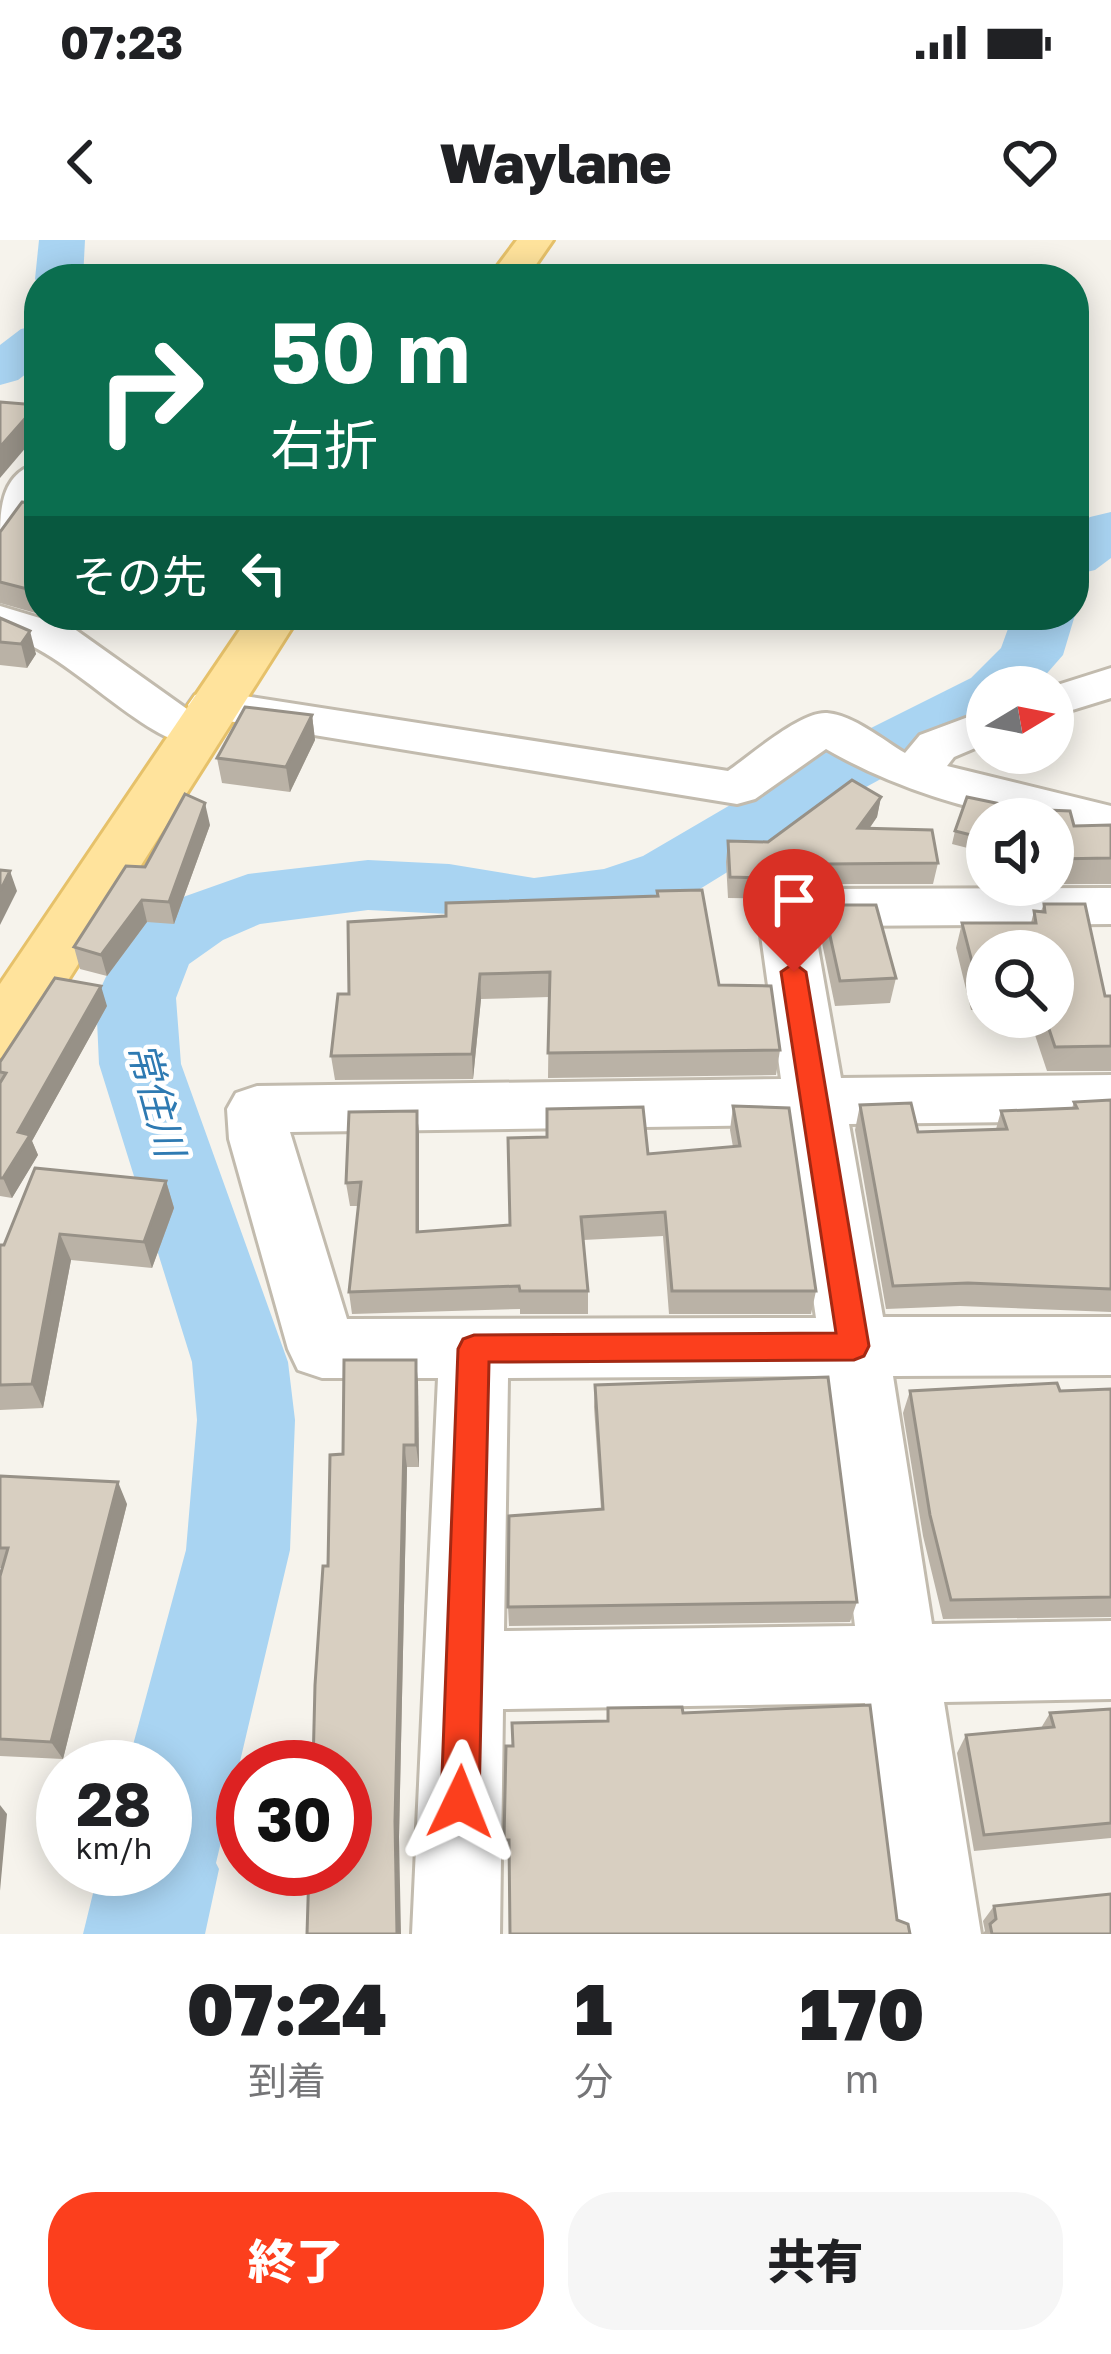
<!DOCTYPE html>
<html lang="ja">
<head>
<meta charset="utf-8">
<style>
	:root { --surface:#fff; --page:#f6f6f6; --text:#202124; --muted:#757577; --accent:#fc3f1d }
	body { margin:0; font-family:"Golos Text","Noto Sans JP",sans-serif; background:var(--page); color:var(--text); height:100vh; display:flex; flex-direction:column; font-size:45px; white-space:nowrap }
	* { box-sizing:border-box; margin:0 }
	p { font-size:39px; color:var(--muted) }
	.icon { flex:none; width:66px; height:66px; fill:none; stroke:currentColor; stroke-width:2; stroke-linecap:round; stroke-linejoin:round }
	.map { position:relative; height:1694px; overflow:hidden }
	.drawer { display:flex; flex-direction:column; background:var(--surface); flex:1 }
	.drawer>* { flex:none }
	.guide { position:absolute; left:24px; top:24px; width:1065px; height:366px; border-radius:48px; box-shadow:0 6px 30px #0003; background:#0b6e4f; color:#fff; overflow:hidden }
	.needle { width:78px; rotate:80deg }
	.controls { position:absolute; left:966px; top:426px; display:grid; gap:24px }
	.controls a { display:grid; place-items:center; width:108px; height:108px; border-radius:50%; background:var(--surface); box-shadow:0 6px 30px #0003; font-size:60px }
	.speed { position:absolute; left:36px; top:1500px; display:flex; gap:24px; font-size:60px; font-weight:700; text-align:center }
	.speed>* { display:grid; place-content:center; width:156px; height:156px; border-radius:50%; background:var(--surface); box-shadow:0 6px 30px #0003; line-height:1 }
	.speed small { font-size:30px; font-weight:400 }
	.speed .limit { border:18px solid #d22; background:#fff; color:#111 }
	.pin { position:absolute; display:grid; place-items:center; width:102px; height:102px; color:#fff; margin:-123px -51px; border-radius:50% 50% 50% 0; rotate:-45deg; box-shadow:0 0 12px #0007 }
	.pin .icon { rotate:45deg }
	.me { position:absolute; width:132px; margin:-66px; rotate:2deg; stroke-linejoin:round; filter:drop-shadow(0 0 9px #0008) }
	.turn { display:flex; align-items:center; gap:42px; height:252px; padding:0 48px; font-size:54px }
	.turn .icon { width:156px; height:156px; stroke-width:2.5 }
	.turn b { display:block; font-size:84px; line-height:102px }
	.then { display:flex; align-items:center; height:114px; padding:0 48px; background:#0003; gap:24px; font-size:45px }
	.eta { display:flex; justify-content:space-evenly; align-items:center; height:204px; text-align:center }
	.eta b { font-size:72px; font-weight:800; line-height:84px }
	.button { display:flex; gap:24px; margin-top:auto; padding:24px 48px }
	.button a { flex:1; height:138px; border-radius:48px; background:var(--accent); color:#fff; font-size:48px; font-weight:800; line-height:138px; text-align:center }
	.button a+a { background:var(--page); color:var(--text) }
	.status { display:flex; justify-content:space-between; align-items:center; height:84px; padding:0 60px; background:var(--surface); direction:ltr }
	.status svg { height:33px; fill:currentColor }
	header { display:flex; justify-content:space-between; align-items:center; height:156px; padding:0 48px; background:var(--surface); font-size:54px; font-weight:800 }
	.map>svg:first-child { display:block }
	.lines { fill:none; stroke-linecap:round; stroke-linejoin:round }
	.river { fill:#a9d4f2; fill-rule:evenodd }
	.minor-casing { stroke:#c2bbae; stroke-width:6 }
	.major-casing { stroke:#e6c16a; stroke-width:6 }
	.minor { fill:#fff; fill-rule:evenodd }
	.major { fill:#ffe39c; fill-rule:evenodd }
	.wall { fill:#bab2a6 }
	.shaded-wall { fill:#979187 }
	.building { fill:#d8cfc1; stroke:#979187; stroke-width:3 }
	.route { fill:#fc3f1d; stroke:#a42913; stroke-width:3 }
	.labels { text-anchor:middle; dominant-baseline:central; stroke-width:9; stroke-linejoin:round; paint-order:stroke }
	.water-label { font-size:39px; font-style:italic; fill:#2e7ab2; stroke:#fff }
</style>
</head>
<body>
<div class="status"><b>07:23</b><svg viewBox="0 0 49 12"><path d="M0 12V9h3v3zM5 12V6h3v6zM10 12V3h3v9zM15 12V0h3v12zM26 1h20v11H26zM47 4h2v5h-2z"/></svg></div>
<header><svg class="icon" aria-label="back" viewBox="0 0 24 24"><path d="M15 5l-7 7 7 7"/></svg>Waylane<svg class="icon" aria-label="heart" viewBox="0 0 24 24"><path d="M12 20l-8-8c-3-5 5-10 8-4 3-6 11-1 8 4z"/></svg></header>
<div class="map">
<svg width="1111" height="1694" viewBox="0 0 1111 1694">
	<rect width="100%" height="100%" fill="#f6f3ec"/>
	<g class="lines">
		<g class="river">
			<path d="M 39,0 L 85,0 L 83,39 L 39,39 L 39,45 L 35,39 Z"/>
			<path d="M 39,85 L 39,124 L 18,140 L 0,145 L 0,105 L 21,89 Z"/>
			<path d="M 1111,272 L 1111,318 L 1095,330 L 1074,335 L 1074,289 L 1090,277 Z"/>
			<path d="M 1074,373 L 1075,375 L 1063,415 L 1035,447 L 987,447 L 987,481 L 857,552 L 695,652 L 638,672 L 534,690 L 449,674 L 368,670 L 260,684 L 223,700 L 189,724 L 176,758 L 181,824 L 288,1122 L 295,1180 L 290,1310 L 216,1623 L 219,1629 L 205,1694 L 83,1694 L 99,1629 L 165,1629 L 165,1527 L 127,1527 L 186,1310 L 197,1180 L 192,1122 L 99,824 L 96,758 L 128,690 L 169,662 L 248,634 L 368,620 L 449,624 L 534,638 L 604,629 L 643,616 L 807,520 L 971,438 L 1001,408 L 1013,375 Z"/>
		</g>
		<defs>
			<g id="minor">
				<path d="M 39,223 C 39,254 36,288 0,297 C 0,265 3,232 39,223 Z"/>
				<path d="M 0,366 L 73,388 L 194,474 L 188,465 L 195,455 L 212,451 L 728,531 C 751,515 801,471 827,473 C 853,475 883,500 905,513 L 920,495 L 987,470 L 987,503 L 954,517 L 947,526 L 1111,566 L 1111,600 L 1053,585 L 1053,579 C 983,579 886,544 826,509 L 755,559 L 737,564 L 198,476 L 217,493 L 210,504 C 152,518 72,409 0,394 Z"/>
				<path d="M 1111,428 L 1111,458 L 1053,476 L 1051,447 Z"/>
				<path d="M 1111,648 L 1111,684 L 833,686 L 816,696 L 841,838 L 1111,835 L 1111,881 L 849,884 L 883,1077 L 1111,1077 L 1111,1135 L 893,1136 L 932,1384 L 1111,1381 L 1111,1459 L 944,1462 L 981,1694 L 893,1694 L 865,1463 L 503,1469 L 500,1694 L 412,1694 L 438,1138 L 322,1138 L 298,1130 L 288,1109 L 229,899 L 227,869 L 236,853 L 257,846 L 781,839 L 760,688 L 768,675 L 824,649 ZM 788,885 L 816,1078 L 347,1079 L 290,892 ZM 824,1136 L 855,1386 L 504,1391 L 508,1138 Z"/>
			</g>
			<g id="major">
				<path d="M 517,0 L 553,0 L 526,39 L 488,39 Z"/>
				<path d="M 250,375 L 300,375 L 23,811 L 0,818 L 0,744 Z"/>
			</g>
		</defs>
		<use href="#minor" class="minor-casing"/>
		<use href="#major" class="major-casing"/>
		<use href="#minor" class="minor"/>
		<use href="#major" class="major"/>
	</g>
	<g class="wall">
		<path d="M 39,264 L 39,374 L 0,363 L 0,292 Z"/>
		<path d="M 0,378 L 36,414 L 27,428 L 0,425 Z"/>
		<path d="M 312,475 L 315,500 L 290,552 L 222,543 L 217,518 Z"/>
		<path d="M 881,557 L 877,577 L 869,589 L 938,623 L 933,644 L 824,644 L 791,659 L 728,658 L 726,622 L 728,601 L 768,602 Z"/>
		<path d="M 1021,569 L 1070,571 L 1074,586 L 1111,585 L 1111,644 L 1053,644 L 1053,579 L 1019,579 Z"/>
		<path d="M 987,579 L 987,613 L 952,604 L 955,591 Z"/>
		<path d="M 210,585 L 174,684 L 147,682 L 107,736 L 80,729 L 74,707 L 145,627 Z"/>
		<path d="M 1044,664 L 1105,756 L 1111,756 L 1111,831 L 1047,831 L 1029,777 L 1053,777 L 1053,711 L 987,711 L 987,770 L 971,770 L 956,708 L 962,683 L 1031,683 L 1034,671 L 1041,671 Z"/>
		<path d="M 825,673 L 896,738 L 890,763 L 835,766 L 821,698 Z"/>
		<path d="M 348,682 L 719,745 L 780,810 L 776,835 L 548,838 L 549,757 L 481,759 L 473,839 L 335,840 L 331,816 L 349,754 Z"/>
		<path d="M 107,766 L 32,901 L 38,915 L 12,958 L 0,956 L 0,822 Z"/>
		<path d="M 1111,860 L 1111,1072 L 960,1066 L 886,1069 L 855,890 L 860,865 L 918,892 L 996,889 L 1001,871 L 1072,868 L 1074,862 Z"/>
		<path d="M 733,866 L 816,1051 L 811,1074 L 669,1074 L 663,996 L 583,1000 L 588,1051 L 588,1074 L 520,1074 L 520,1069 L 352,1074 L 349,1052 L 359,966 L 350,966 L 346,943 L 417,871 L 419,895 L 419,992 L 510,985 L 648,914 L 733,907 L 730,890 Z"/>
		<path d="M 166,941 L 174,968 L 152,1028 L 71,1020 L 43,1168 L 0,1170 L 0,1005 Z"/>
		<path d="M 418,1142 L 419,1227 L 407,1227 L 399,1597 L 328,1326 L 343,1214 Z"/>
		<path d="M 595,1145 L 857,1362 L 850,1382 L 509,1386 L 508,1367 L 601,1269 L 594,1167 Z"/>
		<path d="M 1111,1149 L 1111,1377 L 943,1379 L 923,1296 L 903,1173 L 910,1151 L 1060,1151 Z"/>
		<path d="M 0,1236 L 127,1264 L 63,1519 L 0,1516 L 0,1336 L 2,1328 L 0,1328 Z"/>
		<path d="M 1111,1469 L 1111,1598 L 974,1611 L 957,1513 L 966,1495 L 1041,1488 L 1050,1473 Z"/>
		<path d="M 994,1666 L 1111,1694 L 982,1694 L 985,1691 L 983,1681 Z"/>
	</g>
	<g class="shaded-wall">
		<path d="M 37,165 L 39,175 L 39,192 L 0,238 L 0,207 Z"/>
		<path d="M 30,391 L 36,414 L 27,428 L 21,404 Z"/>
		<path d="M 312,475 L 315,500 L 290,552 L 286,527 Z"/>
		<path d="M 881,557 L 877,577 L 855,609 L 858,588 Z"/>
		<path d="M 205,563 L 210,585 L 174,684 L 169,662 Z"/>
		<path d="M 827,624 L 824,644 L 791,659 L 794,639 Z"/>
		<path d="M 10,631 L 17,651 L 0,685 L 0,651 Z"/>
		<path d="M 142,660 L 147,682 L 107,736 L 101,715 Z"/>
		<path d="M 480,734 L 481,759 L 473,839 L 472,814 Z"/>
		<path d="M 101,746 L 107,766 L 32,901 L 38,915 L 12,958 L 3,938 L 18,892 Z"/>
		<path d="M 417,871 L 419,895 L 419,1016 L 417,992 Z"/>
		<path d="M 166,941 L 174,968 L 152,1028 L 144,1002 Z"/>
		<path d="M 60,994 L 71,1020 L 43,1168 L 32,1144 Z"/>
		<path d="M 416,1120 L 418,1142 L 419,1227 L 416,1205 Z"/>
		<path d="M 404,1205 L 407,1227 L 399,1597 L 401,1694 L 397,1694 L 395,1581 Z"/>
		<path d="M 118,1242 L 127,1264 L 63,1519 L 51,1502 Z"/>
		<path d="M 0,1565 L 7,1574 L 0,1651 Z"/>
	</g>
	<g class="building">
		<path d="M 0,162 L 37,165 L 0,207 Z"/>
		<path d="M 22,262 L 39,264 L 39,352 L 0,342 L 0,292 Z"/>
		<path d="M 0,378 L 30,391 L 21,404 L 0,402 Z"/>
		<path d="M 245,467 L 312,475 L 286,527 L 217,518 Z"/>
		<path d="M 852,540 L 881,557 L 858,588 L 932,590 L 938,623 L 827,624 L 794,639 L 730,637 L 728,601 L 768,602 Z"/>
		<path d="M 185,554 L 205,563 L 169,662 L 142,660 L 101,715 L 74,707 L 126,626 L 145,627 Z"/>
		<path d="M 967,557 L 1010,566 L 1006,579 L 987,579 L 987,599 L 955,591 Z"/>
		<path d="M 1021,569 L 1070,571 L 1074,586 L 1111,585 L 1111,618 L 1053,619 L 1053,579 L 1024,579 Z"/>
		<path d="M 0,630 L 10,631 L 0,651 Z"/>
		<path d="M 702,650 L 719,745 L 771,746 L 780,810 L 548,813 L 550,732 L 480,734 L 472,814 L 331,816 L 338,754 L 349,754 L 348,682 L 446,676 L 446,663 L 658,656 L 657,651 Z"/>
		<path d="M 1044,664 L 1085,664 L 1105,756 L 1111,756 L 1111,806 L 1055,807 L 1045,777 L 1053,777 L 1053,711 L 987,711 L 987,745 L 978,745 L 962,683 L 1036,683 L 1034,671 L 1045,672 Z"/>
		<path d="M 839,665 L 876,665 L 896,738 L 840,741 L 825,673 Z"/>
		<path d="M 55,738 L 101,746 L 18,892 L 30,895 L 3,938 L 0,938 L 0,843 L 6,833 L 0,832 L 0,822 Z"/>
		<path d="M 1111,860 L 1111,1049 L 968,1043 L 893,1046 L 860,865 L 911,863 L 918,892 L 1007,889 L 1001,871 L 1077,868 L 1074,862 Z"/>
		<path d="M 733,866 L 789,868 L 816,1051 L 672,1051 L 665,972 L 581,977 L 588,1051 L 520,1051 L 519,1046 L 349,1052 L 361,942 L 346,943 L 349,872 L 417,871 L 417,992 L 510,985 L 508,898 L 547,897 L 547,869 L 643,867 L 648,914 L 740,906 Z"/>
		<path d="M 35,928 L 166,941 L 144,1002 L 60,994 L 32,1144 L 0,1145 L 0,1005 L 4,1005 Z"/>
		<path d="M 344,1120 L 416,1120 L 416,1205 L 404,1205 L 395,1581 L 397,1694 L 307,1694 L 309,1629 L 345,1629 L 345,1527 L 313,1527 L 315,1445 L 323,1326 L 328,1326 L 330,1215 L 343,1214 Z"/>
		<path d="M 828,1137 L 857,1362 L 508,1367 L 509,1276 L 603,1269 L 595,1145 Z"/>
		<path d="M 1057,1143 L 1060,1151 L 1111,1149 L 1111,1357 L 951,1360 L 930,1275 L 910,1151 Z"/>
		<path d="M 0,1236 L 118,1242 L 51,1502 L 0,1499 L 0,1336 L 8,1308 L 0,1308 Z"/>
		<path d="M 870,1465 L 897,1680 L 908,1684 L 910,1694 L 510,1694 L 509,1600 L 504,1600 L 506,1506 L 513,1506 L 512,1483 L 608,1481 L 608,1468 L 682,1467 L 683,1473 Z"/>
		<path d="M 1111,1469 L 1111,1583 L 984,1595 L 966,1495 L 1054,1487 L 1050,1473 Z"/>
		<path d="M 1111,1654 L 1111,1694 L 992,1694 L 990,1684 L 996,1679 L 994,1666 Z"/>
	</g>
	<path class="route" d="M 794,723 L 806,732 L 869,1106 L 864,1116 L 854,1120 L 489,1122 L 479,1562 L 473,1576 L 460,1581 L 447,1576 L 441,1562 L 458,1109 L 463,1099 L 474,1095 L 836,1093 L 781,732 Z"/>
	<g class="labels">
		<g class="water-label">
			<text transform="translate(157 859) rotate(75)">常住川</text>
		</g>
	</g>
</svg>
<div class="controls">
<a><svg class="needle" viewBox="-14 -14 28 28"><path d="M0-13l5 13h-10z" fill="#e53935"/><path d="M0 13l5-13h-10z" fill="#757577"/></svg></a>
<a><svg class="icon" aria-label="sound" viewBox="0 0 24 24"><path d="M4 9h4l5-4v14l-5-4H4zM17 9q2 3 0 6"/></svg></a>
<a><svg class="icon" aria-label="search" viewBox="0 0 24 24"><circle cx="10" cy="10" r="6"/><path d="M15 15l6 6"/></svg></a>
</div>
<div class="speed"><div>28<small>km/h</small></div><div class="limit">30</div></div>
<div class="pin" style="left:794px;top:732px;background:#d93025"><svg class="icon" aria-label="arrive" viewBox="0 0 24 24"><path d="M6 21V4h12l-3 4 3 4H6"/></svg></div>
<svg class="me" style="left:460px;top:1562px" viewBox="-20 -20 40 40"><path d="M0-17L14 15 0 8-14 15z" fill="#fc3f1d" stroke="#fff" stroke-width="4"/></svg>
<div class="guide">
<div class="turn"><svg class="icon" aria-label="right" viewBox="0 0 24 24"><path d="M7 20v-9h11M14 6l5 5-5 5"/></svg><div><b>50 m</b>右折</div></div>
<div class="then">その先<svg class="icon" aria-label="left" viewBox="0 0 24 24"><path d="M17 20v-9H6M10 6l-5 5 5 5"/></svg></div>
</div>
</div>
<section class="drawer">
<div class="eta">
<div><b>07:24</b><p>到着</p></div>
<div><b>1</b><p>分</p></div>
<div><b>170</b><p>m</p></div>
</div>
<div class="button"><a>終了</a><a>共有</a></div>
</section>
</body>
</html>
